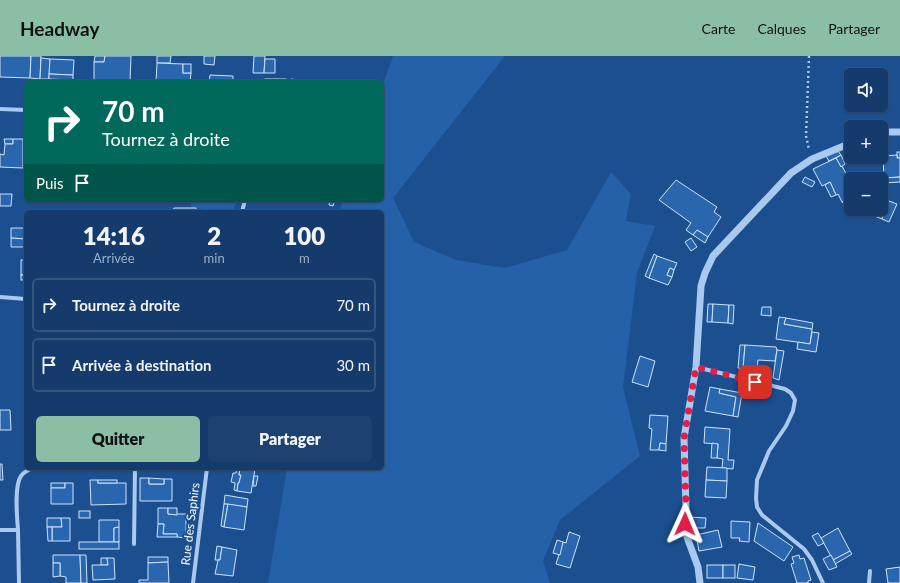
<!DOCTYPE html>
<html lang="fr">
<head>
<meta charset="utf-8">
<style>
	:root { --surface:#143b6b; --page:#1d4271; --text:#f1f3f6; --muted:#9dadc1; --line:#33557e; --accent:#8abfa5 }
	body { margin:0; font-family:Lato,sans-serif; background:var(--page); color:var(--text); height:100vh; display:flex; flex-direction:column; font-size:15px; white-space:nowrap }
	* { box-sizing:border-box; margin:0 }
	p { font-size:13px; color:var(--muted) }
	.icon { flex:none; width:22px; height:22px; fill:none; stroke:currentColor; stroke-width:2; stroke-linecap:round; stroke-linejoin:round }
	.map { position:relative; flex:1; overflow:hidden }
	.side { position:absolute; left:24px; top:154px; width:360px; height:260px; display:flex; flex-direction:column; background:var(--surface); border-radius:6px; box-shadow:0 1px 3px #0004,0 0 0 1px var(--line) }
	.side>* { flex:none }
	.banner { position:absolute; left:24px; top:24px; width:360px; height:122px; border-radius:6px; box-shadow:0 1px 3px #0004,0 0 0 1px var(--line); background:#00695c; color:#fff; overflow:hidden }
	.controls { position:absolute; left:844px; top:12px; display:grid; gap:8px }
	.controls a { display:grid; place-items:center; width:44px; height:44px; border-radius:6px; background:var(--surface); box-shadow:0 1px 3px #0004,0 0 0 1px var(--line); font-size:20px }
	.pin { position:absolute; display:grid; place-items:center; width:34px; height:34px; color:#fff; margin:-17px; border-radius:8px; box-shadow:0 2px 6px #0006 }
	.me { position:absolute; width:44px; margin:-22px; rotate:1deg; stroke-linejoin:round; filter:drop-shadow(0 0 3px #0008) }
	.turn { display:flex; align-items:center; gap:14px; height:84px; padding:0 12px; font-size:18px }
	.turn .icon { width:52px; height:52px; stroke-width:2.5 }
	.turn b { display:block; font-size:28px; line-height:34px }
	.then { display:flex; align-items:center; height:38px; padding:0 12px; background:#0003; gap:8px; font-size:15px }
	.eta { display:flex; justify-content:space-evenly; align-items:center; height:68px; text-align:center }
	.eta b { font-size:24px; font-weight:800; line-height:28px }
	.action { display:flex; gap:8px; margin-top:auto; padding:8px 12px }
	.action a { flex:1; height:46px; border-radius:6px; background:var(--accent); color:#111; font-size:16px; font-weight:800; line-height:46px; text-align:center }
	.action a+a { background:var(--page); color:var(--text) }
	ul { padding:0; list-style:none }
	li { display:flex; align-items:center; gap:12px; height:54px; margin:0 8px 6px; padding:0 4px; border:2px solid var(--line); border-radius:6px }
	li div { flex:1 }
	li b { display:block; font-size:15px }
	li em { font-style:normal }
	header { display:flex; align-items:center; gap:24px; box-sizing:border-box; height:56px; padding:0 20px; background:var(--accent); color:#111 }
	header strong { font-size:19px }
	nav { display:flex; gap:22px; margin-inline-start:auto; font-size:14px }
	.map>svg:first-child { display:block }
	.green { fill:#2461a8 }
	.building { fill:#2a66ad; stroke:#cfe3fa }
	.lines { fill:none; stroke-linecap:round; stroke-linejoin:round }
	.path { stroke:#a9c9ee; stroke-width:2.5; stroke-dasharray:2 3; stroke-linecap:butt }
	.minor { stroke:#a9c9ee; stroke-width:4 }
	.tertiary { stroke:#a9c9ee; stroke-width:7 }
	.route { stroke:#e11d48; stroke-width:7; stroke-dasharray:0 12.6 }
	.labels { text-anchor:middle; dominant-baseline:central; stroke-width:4; stroke-linejoin:round; paint-order:stroke }
	.street-label { font-size:12px; fill:#fff; stroke:#1b4f8f }
</style>
</head>
<body>
<header>
<strong>Headway</strong>
<nav><a>Carte</a><a>Calques</a><a>Partager</a></nav>
</header>
<div class="map">
<svg width="900" height="527" viewBox="0 0 900 527">
	<rect width="100%" height="100%" fill="#1b4f8f"/>
	<g class="green">
		<path d="M 393,0 L 505,0 L 393,142 L 414,186 L 456,204 L 505,212 L 567,194 L 611,116 L 631,138 L 626,165 L 655,170 L 637,217 L 623,331 L 640,400 L 560,464 L 543,505 L 550,527 L 268,527 L 287,412 L 382,412 L 382,156 L 339,156 L 343,144 L 382,144 L 382,31 Z"/>
		<path d="M 191,144 L 237,144 L 233,155 L 191,152 Z"/>
	</g>
	<g class="building">
		<path d="M 0,0 L 31,0 L 30,22 L 0,21 Z"/>
		<path d="M 31,0 L 41,0 L 40,23 L 30,22 Z"/>
		<path d="M 95,0 L 105,0 L 104,6 L 94,6 Z"/>
		<path d="M 105,0 L 131,0 L 130,25 L 113,24 L 113,26 L 94,26 L 94,6 L 104,6 Z"/>
		<path d="M 157,0 L 171,0 L 170,7 L 157,7 Z"/>
		<path d="M 204,0 L 215,0 L 214,9 L 204,8 Z"/>
		<path d="M 254,0 L 265,0 L 264,17 L 253,17 Z"/>
		<path d="M 41,2 L 50,3 L 49,23 L 40,23 Z"/>
		<path d="M 50,3 L 74,4 L 73,19 L 49,18 Z"/>
		<path d="M 265,3 L 275,3 L 275,17 L 264,17 Z"/>
		<path d="M 157,7 L 183,8 L 183,17 L 191,17 L 190,26 L 156,26 Z"/>
		<rect x="183" y="8" width="8" height="9"/>
		<path d="M 49,18 L 73,19 L 73,24 L 49,23 Z"/>
		<path d="M 210,19 L 233,20 L 233,26 L 209,26 Z"/>
		<rect x="265" y="23" width="21" height="3"/>
		<path d="M 291,23 L 299,24 L 299,26 L 291,26 Z"/>
		<path d="M 113,24 L 130,25 L 130,26 L 113,26 Z"/>
		<path d="M 4,83 L 13,83 L 13,88 L 5,88 Z"/>
		<path d="M 13,83 L 23,83 L 23,112 L 0,111 L 0,98 L 4,99 L 5,88 L 13,88 Z"/>
		<path d="M 838,95 L 841,99 L 829,105 L 826,100 Z"/>
		<rect x="897" y="96" width="3" height="6"/>
		<path d="M 841,99 L 845,108 L 841,111 L 836,102 Z"/>
		<path d="M 897,99 L 897,102 L 900,102 L 900,121 L 884,122 L 883,100 Z"/>
		<path d="M 836,102 L 841,111 L 842,110 L 851,127 L 851,141 L 842,146 L 838,138 L 836,139 L 830,126 L 822,130 L 813,113 Z"/>
		<path d="M 805,121 L 815,126 L 812,131 L 802,126 Z"/>
		<path d="M 900,121 L 900,126 L 884,127 L 884,122 Z"/>
		<path d="M 676,124 L 717,151 L 714,156 L 721,161 L 708,181 L 697,174 L 693,179 L 686,174 L 691,167 L 659,144 Z"/>
		<path d="M 830,126 L 836,139 L 831,141 L 825,129 Z"/>
		<path d="M 0,138 L 12,138 L 11,150 L 0,150 Z"/>
		<path d="M 851,141 L 851,147 L 847,149 L 842,146 Z"/>
		<path d="M 881,142 L 889,145 L 882,163 L 859,154 L 860,153 L 881,153 Z"/>
		<path d="M 330,144 L 335,144 L 333,150 L 329,149 Z"/>
		<path d="M 889,145 L 897,148 L 889,166 L 882,163 Z"/>
		<path d="M 174,152 L 196,152 L 196,156 L 173,156 Z"/>
		<path d="M 11,172 L 26,172 L 26,183 L 11,182 Z"/>
		<path d="M 697,174 L 708,181 L 705,187 L 693,179 Z"/>
		<path d="M 11,182 L 26,183 L 26,191 L 11,191 Z"/>
		<path d="M 691,182 L 697,191 L 691,195 L 685,186 Z"/>
		<path d="M 654,198 L 657,200 L 649,222 L 645,220 Z"/>
		<path d="M 657,200 L 677,207 L 674,214 L 670,212 L 667,219 L 672,221 L 668,229 L 649,222 Z"/>
		<rect x="21" y="204" width="5" height="15"/>
		<path d="M 670,212 L 674,214 L 672,221 L 667,219 Z"/>
		<rect x="21" y="219" width="5" height="5"/>
		<path d="M 708,248 L 713,248 L 712,266 L 707,266 Z"/>
		<path d="M 713,248 L 729,249 L 728,267 L 712,266 Z"/>
		<path d="M 729,249 L 734,249 L 733,268 L 728,267 Z"/>
		<path d="M 762,251 L 771,251 L 771,260 L 761,259 Z"/>
		<path d="M 779,261 L 786,262 L 784,268 L 812,273 L 810,288 L 776,283 Z"/>
		<path d="M 786,262 L 813,267 L 812,273 L 784,268 Z"/>
		<path d="M 812,276 L 819,277 L 816,296 L 797,293 L 798,286 L 810,288 Z"/>
		<path d="M 740,289 L 745,289 L 743,313 L 738,312 Z"/>
		<path d="M 745,289 L 776,291 L 777,294 L 775,305 L 758,304 L 757,314 L 743,313 Z"/>
		<path d="M 777,294 L 784,295 L 779,324 L 773,322 Z"/>
		<path d="M 640,300 L 655,305 L 648,331 L 632,326 Z"/>
		<path d="M 710,331 L 720,333 L 719,337 L 736,341 L 733,360 L 705,355 Z"/>
		<path d="M 720,333 L 742,337 L 738,361 L 733,360 L 736,341 L 719,337 Z"/>
		<path d="M 0,354 L 10,354 L 11,374 L 0,374 Z"/>
		<path d="M 650,359 L 668,360 L 666,388 L 660,387 L 659,394 L 650,394 L 652,373 L 649,372 Z"/>
		<path d="M 705,371 L 730,373 L 728,404 L 734,404 L 733,413 L 722,412 L 723,403 L 717,402 L 718,388 L 704,387 Z"/>
		<path d="M 660,387 L 666,388 L 666,395 L 659,394 Z"/>
		<path d="M 712,387 L 718,388 L 717,402 L 711,402 Z"/>
		<path d="M 0,408 L 2,408 L 3,424 L 0,424 Z"/>
		<path d="M 707,411 L 727,412 L 727,425 L 706,424 Z"/>
		<path d="M 237,412 L 240,412 L 239,419 L 241,419 L 239,427 L 238,427 L 237,435 L 234,434 L 235,427 L 231,426 L 233,417 L 236,417 Z"/>
		<path d="M 240,412 L 255,413 L 251,437 L 237,435 L 238,427 L 239,427 L 241,419 L 239,419 Z"/>
		<path d="M 254,420 L 258,420 L 256,430 L 253,430 Z"/>
		<path d="M 140,422 L 149,422 L 149,428 L 164,428 L 164,423 L 172,423 L 172,445 L 140,445 Z"/>
		<path d="M 149,422 L 164,423 L 164,428 L 149,428 Z"/>
		<path d="M 90,424 L 98,424 L 98,427 L 126,427 L 126,448 L 91,449 Z"/>
		<rect x="98" y="424" width="19" height="3"/>
		<path d="M 706,424 L 727,425 L 726,442 L 705,441 Z"/>
		<rect x="51" y="427" width="14" height="5"/>
		<path d="M 65,427 L 73,427 L 73,448 L 51,448 L 51,432 L 65,432 Z"/>
		<path d="M 225,439 L 248,443 L 247,451 L 224,448 Z"/>
		<path d="M 224,448 L 228,448 L 224,471 L 221,470 Z"/>
		<path d="M 228,448 L 247,451 L 244,474 L 224,471 Z"/>
		<path d="M 158,452 L 168,452 L 168,458 L 186,458 L 186,482 L 177,481 L 177,478 L 163,478 L 164,468 L 158,468 Z"/>
		<path d="M 168,452 L 177,452 L 177,459 L 168,458 Z"/>
		<rect x="79" y="455" width="11" height="7"/>
		<path d="M 690,461 L 706,462 L 705,472 L 689,472 Z"/>
		<path d="M 47,462 L 61,462 L 62,471 L 47,471 Z"/>
		<path d="M 61,462 L 70,462 L 70,485 L 52,485 L 52,471 L 62,471 Z"/>
		<path d="M 99,464 L 119,464 L 119,471 L 114,472 L 114,486 L 99,486 Z"/>
		<path d="M 731,465 L 750,466 L 749,486 L 739,485 L 740,482 L 731,482 Z"/>
		<path d="M 758,467 L 793,491 L 784,505 L 754,485 Z"/>
		<path d="M 158,468 L 164,468 L 163,478 L 177,478 L 177,481 L 157,481 Z"/>
		<path d="M 47,471 L 52,471 L 52,485 L 48,485 Z"/>
		<path d="M 119,471 L 119,486 L 114,486 L 114,472 Z"/>
		<path d="M 838,472 L 850,495 L 833,504 L 821,482 Z"/>
		<path d="M 718,474 L 722,491 L 699,495 L 696,479 Z"/>
		<path d="M 569,476 L 580,480 L 570,512 L 556,508 L 563,486 L 566,487 Z"/>
		<path d="M 818,477 L 824,487 L 818,490 L 812,480 Z"/>
		<path d="M 557,484 L 563,486 L 560,499 L 553,497 Z"/>
		<rect x="79" y="486" width="40" height="7"/>
		<path d="M 217,490 L 222,491 L 220,504 L 215,504 Z"/>
		<path d="M 222,491 L 237,494 L 233,520 L 215,518 L 218,504 L 220,504 Z"/>
		<path d="M 850,495 L 852,498 L 835,508 L 833,504 Z"/>
		<path d="M 53,499 L 80,499 L 81,527 L 66,527 L 66,521 L 60,520 L 60,507 L 53,507 Z"/>
		<path d="M 80,499 L 86,499 L 87,527 L 81,527 Z"/>
		<path d="M 799,499 L 800,503 L 804,502 L 811,524 L 808,525 L 808,527 L 797,527 L 791,508 L 794,507 L 792,501 Z"/>
		<path d="M 831,499 L 837,511 L 829,514 L 823,503 Z"/>
		<path d="M 148,501 L 168,501 L 168,506 L 148,507 Z"/>
		<path d="M 101,502 L 107,502 L 108,509 L 101,509 Z"/>
		<path d="M 107,502 L 114,502 L 115,523 L 93,524 L 92,509 L 108,509 Z"/>
		<path d="M 168,506 L 169,527 L 139,527 L 139,524 L 148,524 L 148,507 Z"/>
		<path d="M 53,507 L 60,507 L 60,520 L 53,521 Z"/>
		<path d="M 739,508 L 755,511 L 753,524 L 737,522 Z"/>
		<rect x="707" y="509" width="16" height="13"/>
		<rect x="723" y="509" width="12" height="13"/>
		<path d="M 900,511 L 900,527 L 888,527 L 886,513 Z"/>
	</g>
	<g class="lines">
		<path class="path" d="M 809,0 L 806,80 L 809,93"/>
		<g class="minor">
			<path d="M 0,53 L 26,54"/>
			<path d="M 242,156 L 245,144"/>
			<path d="M 0,241 L 26,243"/>
			<path d="M 696,311 L 785,333 L 791,337 L 795,344 L 793,355 L 786,370 L 769,395 L 757,424 L 756,442 L 757,451 L 762,459 L 804,493 L 812,504 L 823,527"/>
			<path d="M 0,474 L 18,474 C 17,461 14,430 21,420 C 24,416 28,414 32,412"/>
			<path d="M 18,474 L 19,527"/>
			<path d="M 134,488 L 135,412"/>
			<path d="M 193,527 L 207,412"/>
			<path d="M 869,527 L 870,515"/>
		</g>
		<g class="tertiary">
			<path d="M 881,76 L 900,76"/>
			<path d="M 700,527 L 698,511 L 687,481 L 685,468 L 686,453 L 684,382 L 696,311 L 701,230 L 705,217 L 713,200 L 791,117 L 812,103 L 851,87"/>
		</g>
	</g>
	<g class="lines">
		<path class="route" d="M 685,468 L 686,453 L 684,382 L 696,311 L 755,326"/>
	</g>
	<g class="labels">
		<g class="street-label">
			<text transform="translate(190 468) rotate(-83)">Rue des Saphirs</text>
		</g>
	</g>
</svg>
<div class="controls">
<a><svg class="icon" aria-label="sound" viewBox="0 0 24 24"><path d="M4 9h4l5-4v14l-5-4H4zM17 9q2 3 0 6"/></svg></a>
<a>+</a>
<a>−</a>
</div>
<div class="pin" style="left:755px;top:326px;background:#d93025"><svg class="icon" aria-label="arrive" viewBox="0 0 24 24"><path d="M6 21V4h12l-3 4 3 4H6"/></svg></div>
<svg class="me" style="left:685px;top:468px" viewBox="-20 -20 40 40"><path d="M0-17L14 15 0 8-14 15z" fill="#e11d48" stroke="#fff" stroke-width="4"/></svg>
<div class="banner">
<div class="turn"><svg class="icon" aria-label="right" viewBox="0 0 24 24"><path d="M7 20v-9h11M14 6l5 5-5 5"/></svg><div><b>70 m</b>Tournez à droite</div></div>
<div class="then">Puis<svg class="icon" aria-label="arrive" viewBox="0 0 24 24"><path d="M6 21V4h12l-3 4 3 4H6"/></svg></div>
</div>
<section class="side">
<div class="eta">
<div><b>14:16</b><p>Arrivée</p></div>
<div><b>2</b><p>min</p></div>
<div><b>100</b><p>m</p></div>
</div>
<ul>
<li><svg class="icon" aria-label="right" viewBox="0 0 24 24"><path d="M7 20v-9h11M14 6l5 5-5 5"/></svg><div><b>Tournez à droite</b></div><em>70 m</em></li>
<li><svg class="icon" aria-label="arrive" viewBox="0 0 24 24"><path d="M6 21V4h12l-3 4 3 4H6"/></svg><div><b>Arrivée à destination</b></div><em>30 m</em></li>
</ul>
<div class="action"><a>Quitter</a><a>Partager</a></div>
</section>
</div>
</body>
</html>
